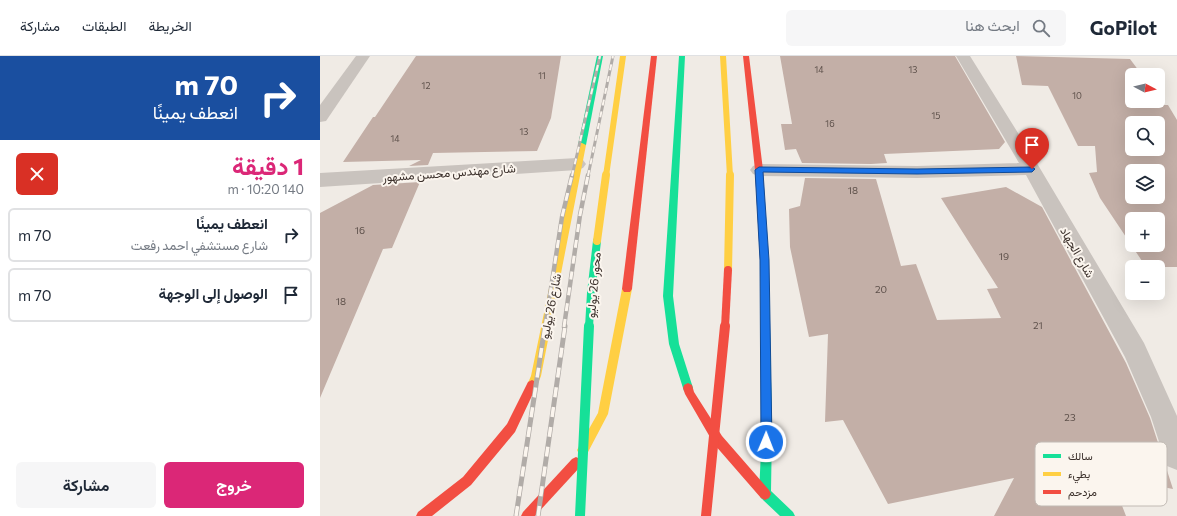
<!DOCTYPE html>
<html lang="ar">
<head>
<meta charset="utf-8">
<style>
	:root { --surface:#fff; --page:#f6f6f7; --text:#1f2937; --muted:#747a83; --line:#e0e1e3; --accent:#db2777 }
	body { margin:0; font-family:Commissioner,Vazirmatn,sans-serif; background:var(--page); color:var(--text); direction:rtl; height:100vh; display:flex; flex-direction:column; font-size:15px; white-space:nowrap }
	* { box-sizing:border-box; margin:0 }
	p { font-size:13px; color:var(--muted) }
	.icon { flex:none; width:22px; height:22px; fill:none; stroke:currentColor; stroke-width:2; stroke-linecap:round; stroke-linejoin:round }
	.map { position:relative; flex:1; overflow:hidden; direction:ltr }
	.sheet { display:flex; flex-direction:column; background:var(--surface); width:320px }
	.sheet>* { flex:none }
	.top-card { background:#1a4fa0; color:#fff; overflow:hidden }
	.needle { width:26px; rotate:97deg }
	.tools { position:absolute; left:805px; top:12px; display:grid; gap:8px }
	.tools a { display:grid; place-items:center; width:40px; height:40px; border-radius:6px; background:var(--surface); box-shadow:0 4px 16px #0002; font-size:20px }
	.pin { position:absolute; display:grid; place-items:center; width:34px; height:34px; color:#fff; margin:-41px -17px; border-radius:50% 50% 50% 0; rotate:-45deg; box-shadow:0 0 4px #0007 }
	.pin .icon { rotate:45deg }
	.me { position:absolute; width:44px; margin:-22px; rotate:1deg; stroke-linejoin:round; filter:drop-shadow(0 0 3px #0008) }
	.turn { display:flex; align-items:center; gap:14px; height:84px; padding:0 16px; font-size:18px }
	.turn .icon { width:52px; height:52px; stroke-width:2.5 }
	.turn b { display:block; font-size:28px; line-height:34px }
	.round { display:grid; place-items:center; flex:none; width:42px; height:42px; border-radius:6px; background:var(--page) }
	.overview { display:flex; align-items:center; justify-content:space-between; height:68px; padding:0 16px }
	h1 { font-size:24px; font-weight:700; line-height:30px; color:var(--accent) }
	.action { display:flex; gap:8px; margin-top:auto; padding:8px 16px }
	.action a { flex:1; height:46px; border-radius:6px; background:var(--accent); color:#fff; font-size:16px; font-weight:700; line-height:46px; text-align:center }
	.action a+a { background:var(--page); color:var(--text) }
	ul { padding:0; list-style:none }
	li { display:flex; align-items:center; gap:12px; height:54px; margin:0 8px 6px; padding:0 8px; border:2px solid var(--line); border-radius:6px }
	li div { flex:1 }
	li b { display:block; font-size:15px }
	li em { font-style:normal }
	header { display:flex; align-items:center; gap:24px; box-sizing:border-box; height:56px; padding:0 20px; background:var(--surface); border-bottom:1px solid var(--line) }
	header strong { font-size:19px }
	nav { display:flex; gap:22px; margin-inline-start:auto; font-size:14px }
	.search { width:280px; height:36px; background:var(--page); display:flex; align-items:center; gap:10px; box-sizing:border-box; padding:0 14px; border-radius:6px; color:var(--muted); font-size:15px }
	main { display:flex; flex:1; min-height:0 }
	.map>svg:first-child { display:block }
	.building { fill:#c3afa7; fill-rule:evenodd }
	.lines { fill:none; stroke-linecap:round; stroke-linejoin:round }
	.street { fill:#c9c3be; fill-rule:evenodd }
	.fast { fill:#16e098; fill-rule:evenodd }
	.slow { fill:#ffcf43; fill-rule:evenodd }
	.jam { fill:#f24e42; fill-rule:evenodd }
	.rail-far2-casing { stroke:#b1aca8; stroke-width:3 }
	.rail-far1-casing { stroke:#b1aca8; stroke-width:4.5 }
	.rail-casing { stroke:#b1aca8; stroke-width:5 }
	.rail-far2 { stroke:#fbf5ee; stroke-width:2; stroke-dasharray:6; stroke-linecap:butt }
	.rail-far1 { stroke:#fbf5ee; stroke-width:3; stroke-dasharray:8; stroke-linecap:butt }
	.rail { stroke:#fbf5ee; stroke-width:3.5; stroke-dasharray:10; stroke-linecap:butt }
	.fast-bridge-far1 { stroke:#16e098; stroke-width:8 }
	.fast-bridge { stroke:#16e098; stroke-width:10 }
	.slow-bridge-far1 { stroke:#ffcf43; stroke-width:6 }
	.slow-bridge { stroke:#ffcf43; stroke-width:8 }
	.jam-bridge-far1 { stroke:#f24e42; stroke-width:8 }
	.jam-bridge { stroke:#f24e42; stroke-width:10 }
	.route { fill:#1a73e8; stroke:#114b97 }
	.labels { text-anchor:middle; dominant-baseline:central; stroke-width:4; stroke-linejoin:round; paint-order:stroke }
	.far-number-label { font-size:9px; fill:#5d504a }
	.number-label { font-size:10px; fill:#5d504a }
	.street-label { font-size:12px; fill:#3b302b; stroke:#fbf5ee }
	.key { fill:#fbf5ee; stroke:#c1bab4; stroke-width:1 }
	.key-label { font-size:11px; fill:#3b302b }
</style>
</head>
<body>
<header>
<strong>GoPilot</strong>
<div class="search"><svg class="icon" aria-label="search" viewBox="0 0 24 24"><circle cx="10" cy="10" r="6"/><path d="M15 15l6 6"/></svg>ابحث هنا</div>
<nav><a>الخريطة</a><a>الطبقات</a><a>مشاركة</a></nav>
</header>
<main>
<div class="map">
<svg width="857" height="460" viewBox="0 0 857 460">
	<rect width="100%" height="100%" fill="#f0ebe5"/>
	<g class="building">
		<path d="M 96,0 L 241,0 L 231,62 L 217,95 L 113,97 L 108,109 L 89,110 L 101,104 L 23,106 L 53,61 L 55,61 Z"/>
		<path d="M 460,0 L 635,0 L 685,86 L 679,93 L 564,98 L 567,107 L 551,108 L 482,107 L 476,93 L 465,94 L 461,68 L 472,68 Z"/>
		<path d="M 696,0 L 810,3 L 822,19 L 812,19 L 812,45 L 838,45 L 838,42 L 843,49 L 848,49 L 857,64 L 857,211 L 826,211 L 780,142 L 769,117 L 777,116 L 775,90 L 758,90 L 728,30 L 702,29 ZM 812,67 L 838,67 L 838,93 L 812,93 ZM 812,115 L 838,115 L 838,141 L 812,141 ZM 812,163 L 838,163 L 838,189 L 812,189 Z"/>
		<path d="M 485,122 L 556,123 L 581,210 L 596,208 L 617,264 L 681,262 L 667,233 L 678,232 L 621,142 L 686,131 L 722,151 L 806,307 L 830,362 L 853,433 L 791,421 L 806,460 L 674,460 L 694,422 L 568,448 L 523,364 L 505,366 L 508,278 L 489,281 L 470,191 L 469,153 L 480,150 Z"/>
		<path d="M 100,126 L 72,192 L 63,193 L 0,342 L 0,157 L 53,129 Z"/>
	</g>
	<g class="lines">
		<g class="street">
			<path d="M 36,0 L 50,0 L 6,65 L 0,66 L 0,49 Z"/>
			<path d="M 636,0 L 650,0 L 718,109 L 824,287 L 857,360 L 857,414 L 847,410 L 831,361 L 805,301 L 706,119 L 597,122 L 439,120 L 433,118 L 430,114 L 433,110 L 439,108 L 597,110 L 699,107 Z"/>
			<path d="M 257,102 L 263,104 L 266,108 L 263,112 L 257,114 L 0,131 L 0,117 Z"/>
		</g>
		<g class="fast">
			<path d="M 277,0 L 283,0 L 266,89 L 262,91 L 258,89 Z"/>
			<path d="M 359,0 L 365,0 L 353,240 L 359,288 L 373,332 L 372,335 L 368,337 L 364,335 L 363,332 L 349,288 L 343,240 Z"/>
			<path d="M 445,218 L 448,219 L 449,222 L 452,373 L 451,435 L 473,456 L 475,460 L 460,460 L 441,442 L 439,438 L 442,373 L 441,222 L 442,219 Z"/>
		</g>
		<g class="slow">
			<path d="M 259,87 L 262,87 L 266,89 L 221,320 L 216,332 L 212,334 L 208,332 L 207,329 L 211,320 Z"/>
			<path d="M 307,229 L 310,230 L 312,233 L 288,358 L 267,398 L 263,400 L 259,398 L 257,394 L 278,357 L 302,233 L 304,230 Z"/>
		</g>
		<g class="jam">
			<path d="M 331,0 L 337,0 L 312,233 L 310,236 L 304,236 L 302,233 Z"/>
			<path d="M 423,0 L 429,0 L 443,114 L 449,222 L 448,225 L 442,225 L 441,222 L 435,114 Z"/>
			<path d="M 212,324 L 216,326 L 217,329 L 195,376 L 151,429 L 112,460 L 96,460 L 98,456 L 143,421 L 187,368 L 208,326 Z"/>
			<path d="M 368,327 L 372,329 L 374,336 L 402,380 L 449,434 L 451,438 L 449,442 L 445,444 L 441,442 L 394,388 L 365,338 L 363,332 L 364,329 Z"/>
			<path d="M 256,401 L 260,403 L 262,407 L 260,411 L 215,460 L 201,460 L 203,456 L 252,403 Z"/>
		</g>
		<defs>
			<g id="rail-far2">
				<path d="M 252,120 L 280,0"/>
				<path d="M 268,120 L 293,0"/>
			</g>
			<g id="rail-far1">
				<path d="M 225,271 L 242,161 L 252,119"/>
				<path d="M 244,271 L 260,159 L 268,119"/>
			</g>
			<g id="rail">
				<path d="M 196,460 L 225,270"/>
				<path d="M 218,460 L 245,270"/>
			</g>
		</defs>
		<use href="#rail-far2" class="rail-far2-casing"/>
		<use href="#rail-far1" class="rail-far1-casing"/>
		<use href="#rail" class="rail-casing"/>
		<use href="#rail-far2" class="rail-far2"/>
		<use href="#rail-far1" class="rail-far1"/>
		<use href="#rail" class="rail"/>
		<path class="fast-bridge-far1" d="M 269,271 L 271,237 L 277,185"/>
		<path class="fast-bridge" d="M 260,460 L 269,270"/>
		<g class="slow-bridge-far1">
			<path d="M 403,0 L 410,120"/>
			<path d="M 286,120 L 303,0"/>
		</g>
		<g class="slow-bridge">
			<path d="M 277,185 L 286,119"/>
			<path d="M 408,214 L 410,119"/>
		</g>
		<path class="jam-bridge-far1" d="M 405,271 L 408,214"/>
		<path class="jam-bridge" d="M 386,460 L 405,270"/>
	</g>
	<path class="route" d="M 439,111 L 597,113 L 712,111 L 715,113 L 712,116 L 597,118 L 443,116 L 449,204 L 452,386 L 450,390 L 446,392 L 443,390 L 441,386 L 440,204 L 435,114 Z"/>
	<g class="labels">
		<g class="far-number-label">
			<text x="499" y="13">14</text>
			<text x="593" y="13">13</text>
			<text x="222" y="19">11</text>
			<text x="106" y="29">12</text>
			<text x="757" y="39">10</text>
			<text x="616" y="59">15</text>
			<text x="510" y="67">16</text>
			<text x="204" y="75">13</text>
			<text x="75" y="82">14</text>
		</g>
		<g class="number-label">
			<text x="533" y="134">18</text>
			<text x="40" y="174">16</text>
			<text x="684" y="200">19</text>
			<text x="561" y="233">20</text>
			<text x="21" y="245">18</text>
			<text x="718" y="269">21</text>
			<text x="750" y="361">23</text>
		</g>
		<g class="street-label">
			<text transform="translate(129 116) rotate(-4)">شارع مهندس محسن مشهور</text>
			<text transform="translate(758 196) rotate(60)">شارع الجهاد</text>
			<text transform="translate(273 229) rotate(-85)">محور 26 يوليو</text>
			<text transform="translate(230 250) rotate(-79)">شارع 26 يوليو</text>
		</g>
	</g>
	<rect x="715" y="386" width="132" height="64" rx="6" class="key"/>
	<rect x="723" y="398" width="18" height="4" fill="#16e098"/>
	<rect x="723" y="416" width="18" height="4" fill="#ffcf43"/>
	<rect x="723" y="434" width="18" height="4" fill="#f24e42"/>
	<g class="key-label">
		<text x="748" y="404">سالك</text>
		<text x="748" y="422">بطيء</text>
		<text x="748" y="440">مزدحم</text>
	</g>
</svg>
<div class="tools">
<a><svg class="needle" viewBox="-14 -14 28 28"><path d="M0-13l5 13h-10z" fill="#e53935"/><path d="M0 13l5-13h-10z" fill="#747a83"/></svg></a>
<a><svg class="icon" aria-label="search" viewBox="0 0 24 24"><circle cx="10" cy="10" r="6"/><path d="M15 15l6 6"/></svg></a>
<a><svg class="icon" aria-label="layers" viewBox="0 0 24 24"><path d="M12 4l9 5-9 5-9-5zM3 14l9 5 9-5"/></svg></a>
<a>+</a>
<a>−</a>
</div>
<div class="pin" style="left:712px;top:113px;background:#d93025"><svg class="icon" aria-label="arrive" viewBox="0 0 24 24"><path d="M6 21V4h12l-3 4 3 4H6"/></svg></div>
<svg class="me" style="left:446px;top:386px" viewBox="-20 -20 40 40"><circle r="17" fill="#1a73e8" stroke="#fff" stroke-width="3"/><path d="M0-11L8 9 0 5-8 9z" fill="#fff"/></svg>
</div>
<section class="sheet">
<div class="top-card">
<div class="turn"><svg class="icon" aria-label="right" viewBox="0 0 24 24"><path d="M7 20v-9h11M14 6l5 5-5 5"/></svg><div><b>70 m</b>انعطف يمينًا</div></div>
</div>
<div class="overview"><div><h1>1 دقيقة</h1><p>140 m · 10:20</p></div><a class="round" style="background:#d93025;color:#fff"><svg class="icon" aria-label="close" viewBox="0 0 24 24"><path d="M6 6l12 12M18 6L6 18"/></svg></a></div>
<ul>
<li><svg class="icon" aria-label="right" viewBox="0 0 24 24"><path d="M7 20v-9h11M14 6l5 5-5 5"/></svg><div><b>انعطف يمينًا</b><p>شارع مستشفي احمد رفعت</p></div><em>70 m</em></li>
<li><svg class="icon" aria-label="arrive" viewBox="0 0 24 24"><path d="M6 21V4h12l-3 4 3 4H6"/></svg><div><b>الوصول إلى الوجهة</b></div><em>70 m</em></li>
</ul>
<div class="action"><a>خروج</a><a>مشاركة</a></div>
</section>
</main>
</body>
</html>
